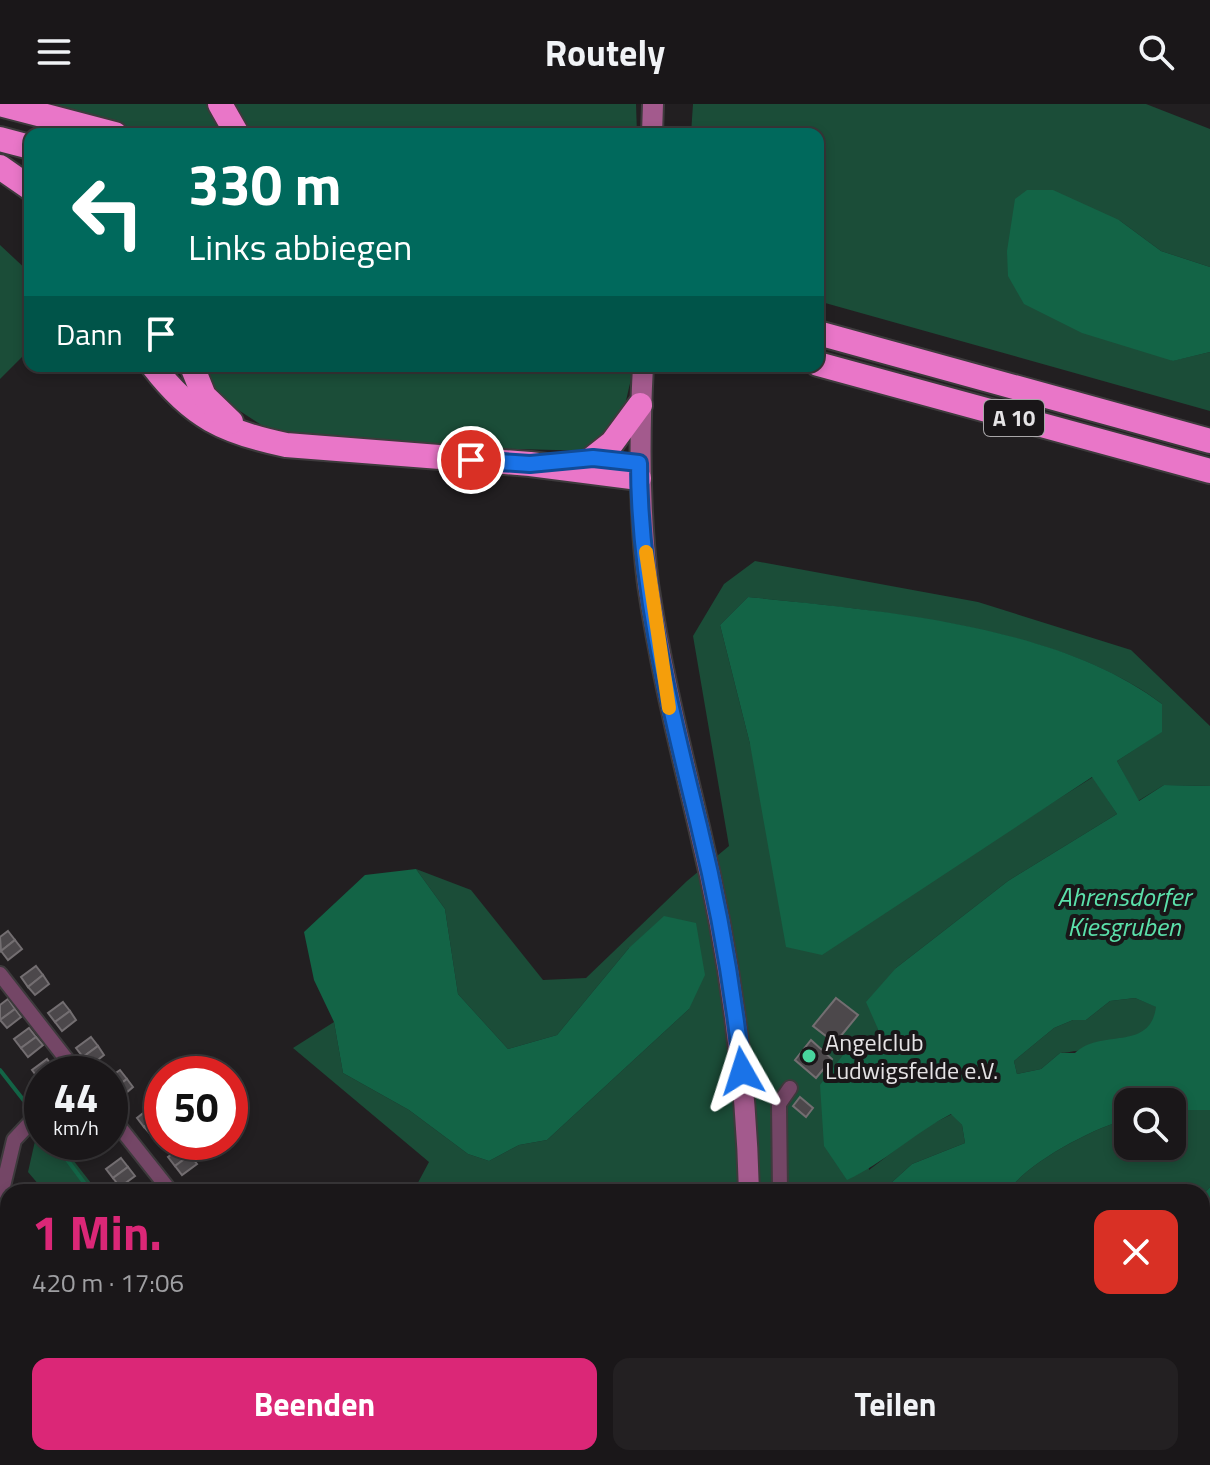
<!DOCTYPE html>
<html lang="de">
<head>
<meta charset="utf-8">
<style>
	:root { --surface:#1a1719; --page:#232022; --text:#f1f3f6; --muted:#9f9fa2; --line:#383638; --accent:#db2777 }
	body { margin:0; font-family:"Titillium Web",sans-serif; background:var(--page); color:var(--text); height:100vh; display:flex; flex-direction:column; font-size:30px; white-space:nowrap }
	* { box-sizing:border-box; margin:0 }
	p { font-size:26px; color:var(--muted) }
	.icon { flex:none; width:44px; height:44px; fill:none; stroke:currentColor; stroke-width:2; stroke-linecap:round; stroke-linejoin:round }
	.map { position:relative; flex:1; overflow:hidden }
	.sheet { position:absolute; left:0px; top:1080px; width:1210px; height:282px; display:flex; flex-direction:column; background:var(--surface); border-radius:24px 24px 0 0; box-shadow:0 4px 12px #0003,0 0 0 2px var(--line) }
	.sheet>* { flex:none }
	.top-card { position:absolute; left:24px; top:24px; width:800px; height:244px; border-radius:16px; box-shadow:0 4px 12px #0003,0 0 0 2px var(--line); background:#00695c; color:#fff; overflow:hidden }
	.fabs { position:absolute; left:1114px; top:984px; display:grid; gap:16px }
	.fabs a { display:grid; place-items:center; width:72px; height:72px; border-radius:16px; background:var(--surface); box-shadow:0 4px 12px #0003,0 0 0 2px var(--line); font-size:40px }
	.speed { position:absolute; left:24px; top:952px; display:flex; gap:16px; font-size:40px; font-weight:700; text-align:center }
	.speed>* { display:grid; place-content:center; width:104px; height:104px; border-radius:50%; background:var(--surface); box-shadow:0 4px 12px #0003,0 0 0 2px var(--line); line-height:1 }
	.speed small { font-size:20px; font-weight:400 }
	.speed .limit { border:12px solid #d22; background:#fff; color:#111 }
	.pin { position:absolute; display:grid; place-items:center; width:68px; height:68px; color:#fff; margin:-34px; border:4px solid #fff; border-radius:50%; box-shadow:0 2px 8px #0007 }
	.me { position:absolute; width:88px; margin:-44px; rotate:354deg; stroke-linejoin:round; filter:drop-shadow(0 0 6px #0008) }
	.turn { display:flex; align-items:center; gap:28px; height:168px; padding:0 32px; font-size:36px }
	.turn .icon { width:104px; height:104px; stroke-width:2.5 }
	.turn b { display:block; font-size:56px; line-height:68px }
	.then { display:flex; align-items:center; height:76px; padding:0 32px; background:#0003; gap:16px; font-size:30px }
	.round { display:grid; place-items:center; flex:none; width:84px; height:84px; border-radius:16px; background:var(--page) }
	.headline { display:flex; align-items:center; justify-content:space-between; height:136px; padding:0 32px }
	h1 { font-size:48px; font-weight:700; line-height:60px; color:var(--accent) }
	.button { display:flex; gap:16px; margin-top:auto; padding:16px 32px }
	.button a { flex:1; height:92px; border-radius:16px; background:var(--accent); color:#fff; font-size:32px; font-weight:700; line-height:92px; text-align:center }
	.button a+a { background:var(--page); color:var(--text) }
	header { display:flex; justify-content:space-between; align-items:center; height:104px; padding:0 32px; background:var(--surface); font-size:36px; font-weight:700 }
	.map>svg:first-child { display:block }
	.green { fill:#1b4d38 }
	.water { fill:#136446; fill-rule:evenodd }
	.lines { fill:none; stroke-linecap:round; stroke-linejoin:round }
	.stream { stroke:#136446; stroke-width:4 }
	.building { fill:#4c484b; stroke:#736e71; stroke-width:2 }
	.street-casing { stroke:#3d3a3c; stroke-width:18 }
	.secondary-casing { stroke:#3d3a3c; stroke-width:24 }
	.highway-casing { stroke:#3d3a3c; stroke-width:28 }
	.street { stroke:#744666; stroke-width:14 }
	.secondary { stroke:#a35a8d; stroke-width:20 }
	.highway { stroke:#e976c8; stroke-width:24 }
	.route-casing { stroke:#114b97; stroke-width:20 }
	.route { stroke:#1a73e8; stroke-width:14 }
	.slow { stroke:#f59e0b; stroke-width:14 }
	.poi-dot { fill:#48d49d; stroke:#191618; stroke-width:3 }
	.labels { text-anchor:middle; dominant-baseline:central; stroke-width:8; stroke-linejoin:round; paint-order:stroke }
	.shield { fill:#191618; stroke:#a8a6a8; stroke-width:2 }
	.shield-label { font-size:22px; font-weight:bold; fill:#e5e3e5 }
	.poi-label { font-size:24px; fill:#e5e3e5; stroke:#191618; text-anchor:start }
	.water-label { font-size:26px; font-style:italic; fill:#5be0aa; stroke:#191618 }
</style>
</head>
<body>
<header><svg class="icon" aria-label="menu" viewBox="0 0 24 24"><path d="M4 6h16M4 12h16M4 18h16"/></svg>Routely<svg class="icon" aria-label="search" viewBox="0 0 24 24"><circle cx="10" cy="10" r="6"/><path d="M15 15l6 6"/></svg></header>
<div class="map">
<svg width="1210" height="1361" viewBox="0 0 1210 1361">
	<rect width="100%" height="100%" fill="#221f21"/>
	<g class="green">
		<path d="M 47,0 L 212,0 L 227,30 L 155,30 Z"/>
		<path d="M 231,0 L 636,0 L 637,30 L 253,30 Z"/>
		<path d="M 693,0 L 1146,0 L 1210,25 L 1210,163 L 1161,147 L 1119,116 L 1172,257 L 1210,248 L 1210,307 L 818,197 L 818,30 L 691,30 Z"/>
		<path d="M 0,141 L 30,169 L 30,245 L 0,275 Z"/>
		<path d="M 205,262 L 634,262 L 622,314 L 593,347 L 482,344 L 269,326 L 212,289 Z"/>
		<path d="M 755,457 L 978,498 L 1131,546 L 1210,622 L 1210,682 L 1164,681 L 1138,697 L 1117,657 L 1161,628 L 1162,600 C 1060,522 874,506 748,493 L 720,521 L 750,640 L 970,751 L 1093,673 L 1117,710 L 1008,777 L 896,864 L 878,925 L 869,944 L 853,938 L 869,1066 L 924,1024 L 952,1010 L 962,1021 L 965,1039 L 912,1060 L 881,1088 L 413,1088 L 429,1058 L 293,944 L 334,918 L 343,969 L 409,1006 L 468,1050 L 489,1057 L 519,1041 L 547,1036 L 689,905 L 629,844 L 557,931 L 508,945 L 458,890 L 445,805 L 416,765 L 471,786 L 543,876 L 586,874 L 687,777 L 729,742 L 693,532 L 724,480 Z"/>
		<path d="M 1135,894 L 1157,903 C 1155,914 1153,924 1142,931 C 1134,936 1071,949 1060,949 L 1041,965 L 1017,970 L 1014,957 L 1054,924 L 1073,916 L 1086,916 L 1110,897 Z"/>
		<path d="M 1179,1004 L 1210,1006 L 1210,1083 L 1202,1092 L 1202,1088 L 1008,1088 C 1026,1059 1095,1023 1128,1015 L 1128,1042 L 1172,1042 L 1172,1006 Z"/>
		<path d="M 42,1030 L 42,1038 L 59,1038 L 98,1088 L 45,1088 L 28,1068 L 35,1037 Z"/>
		<path d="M 1210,1296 L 1210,1361 L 1152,1361 L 1155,1354 L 1202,1354 L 1202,1297 Z"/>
		<path d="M 483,1354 L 955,1354 L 949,1361 L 490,1361 Z"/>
	</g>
	<g class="water">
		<path d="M 1027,86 L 1053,86 L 1119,116 L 1161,147 L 1210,163 L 1210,248 L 1173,257 L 1082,229 L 1024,200 L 1008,172 L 1007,147 L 1015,95 Z"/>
		<path d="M 748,493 C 876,506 1057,520 1162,600 L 1162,628 L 1117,657 L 1139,697 L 1164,681 L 1210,682 L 1210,1006 L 1172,1006 L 1172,998 L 1128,998 L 1128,1015 C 1095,1023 1026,1059 1008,1088 L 881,1088 L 912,1060 L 965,1039 L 962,1021 L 951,1010 C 914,1029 884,1059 847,1076 L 824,1042 L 820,981 L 853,938 L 869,943 L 878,925 L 866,898 L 896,864 L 1008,777 L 1117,710 L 1092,673 L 822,851 L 786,843 L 750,640 L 720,521 ZM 1135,894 L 1156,903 C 1150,948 1102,924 1075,949 L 1060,949 L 1041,965 L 1017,970 L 1014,957 L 1054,924 L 1073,916 L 1086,916 L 1110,897 Z"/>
		<path d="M 416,765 L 445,805 L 458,890 L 508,945 L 557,931 L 629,844 L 664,812 L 696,819 L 705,871 L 689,905 L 547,1036 L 519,1041 L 489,1057 L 468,1050 L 409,1006 L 343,969 L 334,918 L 314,876 L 304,828 L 365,771 Z"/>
		<path d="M 1210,1083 L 1210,1296 L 1202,1297 L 1202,1092 Z"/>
		<path d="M 955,1354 L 1155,1354 L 1152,1361 L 949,1361 Z"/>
	</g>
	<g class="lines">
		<g class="stream">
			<path d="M 0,966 L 25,998"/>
			<path d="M 54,1038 L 91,1088"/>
			<path d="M 0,1346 L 8,1337"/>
			<path d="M 295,1354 L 301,1361"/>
		</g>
	</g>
	<g class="building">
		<path d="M 8,827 L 15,836 L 1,847 L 0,833 Z"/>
		<path d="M 15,836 L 22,845 L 8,856 L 1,847 Z"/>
		<path d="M 36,862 L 43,871 L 28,883 L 21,873 Z"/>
		<path d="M 43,871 L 49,880 L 35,891 L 28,883 Z"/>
		<path d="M 836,894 L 858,911 L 835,939 L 813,922 Z"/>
		<path d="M 8,895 L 15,905 L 0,916 L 0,901 Z"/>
		<path d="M 63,898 L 70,907 L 55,918 L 48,909 Z"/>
		<path d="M 15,905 L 21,913 L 7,924 L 0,916 Z"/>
		<path d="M 70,907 L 76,916 L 62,927 L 55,918 Z"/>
		<path d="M 29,924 L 36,933 L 21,944 L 14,935 Z"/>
		<path d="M 36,933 L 43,941 L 28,953 L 21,944 Z"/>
		<path d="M 91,933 L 98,942 L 83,953 L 76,944 Z"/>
		<path d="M 811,936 L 832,955 L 816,974 L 795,956 Z"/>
		<path d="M 98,942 L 104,951 L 90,962 L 83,953 Z"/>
		<path d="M 47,955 L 54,964 L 39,975 L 32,966 Z"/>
		<path d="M 120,966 L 127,975 L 112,986 L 110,973 Z"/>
		<path d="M 127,975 L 133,983 L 119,995 L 112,986 Z"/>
		<path d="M 800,993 L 813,1004 L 806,1013 L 793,1002 Z"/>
		<path d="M 152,1002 L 159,1011 L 144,1023 L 137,1014 Z"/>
		<path d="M 159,1011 L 162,1023 L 151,1031 L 144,1023 Z"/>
		<path d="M 88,1038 L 101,1041 L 87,1053 L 80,1044 Z"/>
		<path d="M 183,1042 L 190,1051 L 175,1062 L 168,1053 Z"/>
		<path d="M 190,1051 L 197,1060 L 182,1071 L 175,1062 Z"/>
		<path d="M 121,1054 L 128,1063 L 113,1074 L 106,1065 Z"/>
		<path d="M 128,1063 L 135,1072 L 120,1083 L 113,1074 Z"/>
		<path d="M 0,1212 L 8,1214 L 8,1240 L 0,1239 Z"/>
		<path d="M 66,1354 L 89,1354 L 88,1361 L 65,1361 Z"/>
	</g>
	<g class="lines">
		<defs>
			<g id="street">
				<path d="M 0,870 L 67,956 L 71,970"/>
				<path d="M 110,1011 L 171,1088"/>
				<path d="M 780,1088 L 779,1000 L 790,984"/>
				<path d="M 0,1095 L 14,1036 L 42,1006"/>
				<path d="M 376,1354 L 381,1361"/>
				<path d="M 100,1361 L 102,1354"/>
				<path d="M 233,1361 L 234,1354"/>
				<path d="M 766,1361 L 766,1354"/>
			</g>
			<g id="secondary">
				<path d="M 652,30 L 653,0"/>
				<path d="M 643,262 C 639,335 639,407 648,480 C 660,562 680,642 699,723 C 728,843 746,964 749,1088"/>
				<path d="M 724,1361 L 725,1354"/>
			</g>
			<g id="highway">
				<path d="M 0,0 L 115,30"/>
				<path d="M 220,0 L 237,30"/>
				<path d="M 0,35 L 30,43"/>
				<path d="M 0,63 L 30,84"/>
				<path d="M 818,229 L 1210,337"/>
				<path d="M 818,260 L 1210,367"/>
				<path d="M 153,262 C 192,313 224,328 286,341 L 530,360 L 639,374"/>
				<path d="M 192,262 L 204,292 L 231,318"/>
				<path d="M 593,354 L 612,339 L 640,301"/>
			</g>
		</defs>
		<use href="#street" class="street-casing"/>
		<use href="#secondary" class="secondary-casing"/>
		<use href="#highway" class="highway-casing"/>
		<use href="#street" class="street"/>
		<use href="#secondary" class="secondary"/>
		<use href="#highway" class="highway"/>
	</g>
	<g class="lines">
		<defs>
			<path id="route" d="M 471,356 L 530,360 L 593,354 L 639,359 C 639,482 670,603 699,722 C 719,803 733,885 742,967"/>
		</defs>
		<use href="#route" class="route-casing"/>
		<use href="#route" class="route"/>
		<path class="slow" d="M 646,448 L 669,604"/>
	</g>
	<circle class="poi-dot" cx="809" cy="952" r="8"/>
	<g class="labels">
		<rect class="shield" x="984" y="296" width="60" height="36" rx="6"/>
		<g class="shield-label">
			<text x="1014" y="314">A 10</text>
		</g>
		<g class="poi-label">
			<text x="825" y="938">Angelclub<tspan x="825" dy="28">Ludwigsfelde e.V.</tspan></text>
		</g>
		<g class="water-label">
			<text x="1124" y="792">Ahrensdorfer<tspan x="1124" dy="30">Kiesgruben</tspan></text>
		</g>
	</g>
</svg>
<div class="fabs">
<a><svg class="icon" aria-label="search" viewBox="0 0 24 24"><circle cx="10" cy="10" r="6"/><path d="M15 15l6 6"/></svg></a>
</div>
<div class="speed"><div>44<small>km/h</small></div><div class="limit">50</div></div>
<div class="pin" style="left:471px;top:356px;background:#d93025"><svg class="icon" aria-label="arrive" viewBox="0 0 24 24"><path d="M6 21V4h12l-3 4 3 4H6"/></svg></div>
<svg class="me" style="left:742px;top:967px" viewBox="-20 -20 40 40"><path d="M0-17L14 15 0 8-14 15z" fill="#1a73e8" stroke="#fff" stroke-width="4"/></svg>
<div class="top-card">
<div class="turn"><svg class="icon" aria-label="left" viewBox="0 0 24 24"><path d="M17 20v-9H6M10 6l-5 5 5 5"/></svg><div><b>330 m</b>Links abbiegen</div></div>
<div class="then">Dann<svg class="icon" aria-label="arrive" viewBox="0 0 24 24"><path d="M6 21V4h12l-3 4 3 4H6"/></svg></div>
</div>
<section class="sheet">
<div class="headline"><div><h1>1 Min.</h1><p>420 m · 17:06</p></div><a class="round" style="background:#d93025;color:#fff"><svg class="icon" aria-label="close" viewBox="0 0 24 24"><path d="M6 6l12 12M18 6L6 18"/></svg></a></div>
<div class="button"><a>Beenden</a><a>Teilen</a></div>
</section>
</div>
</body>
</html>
